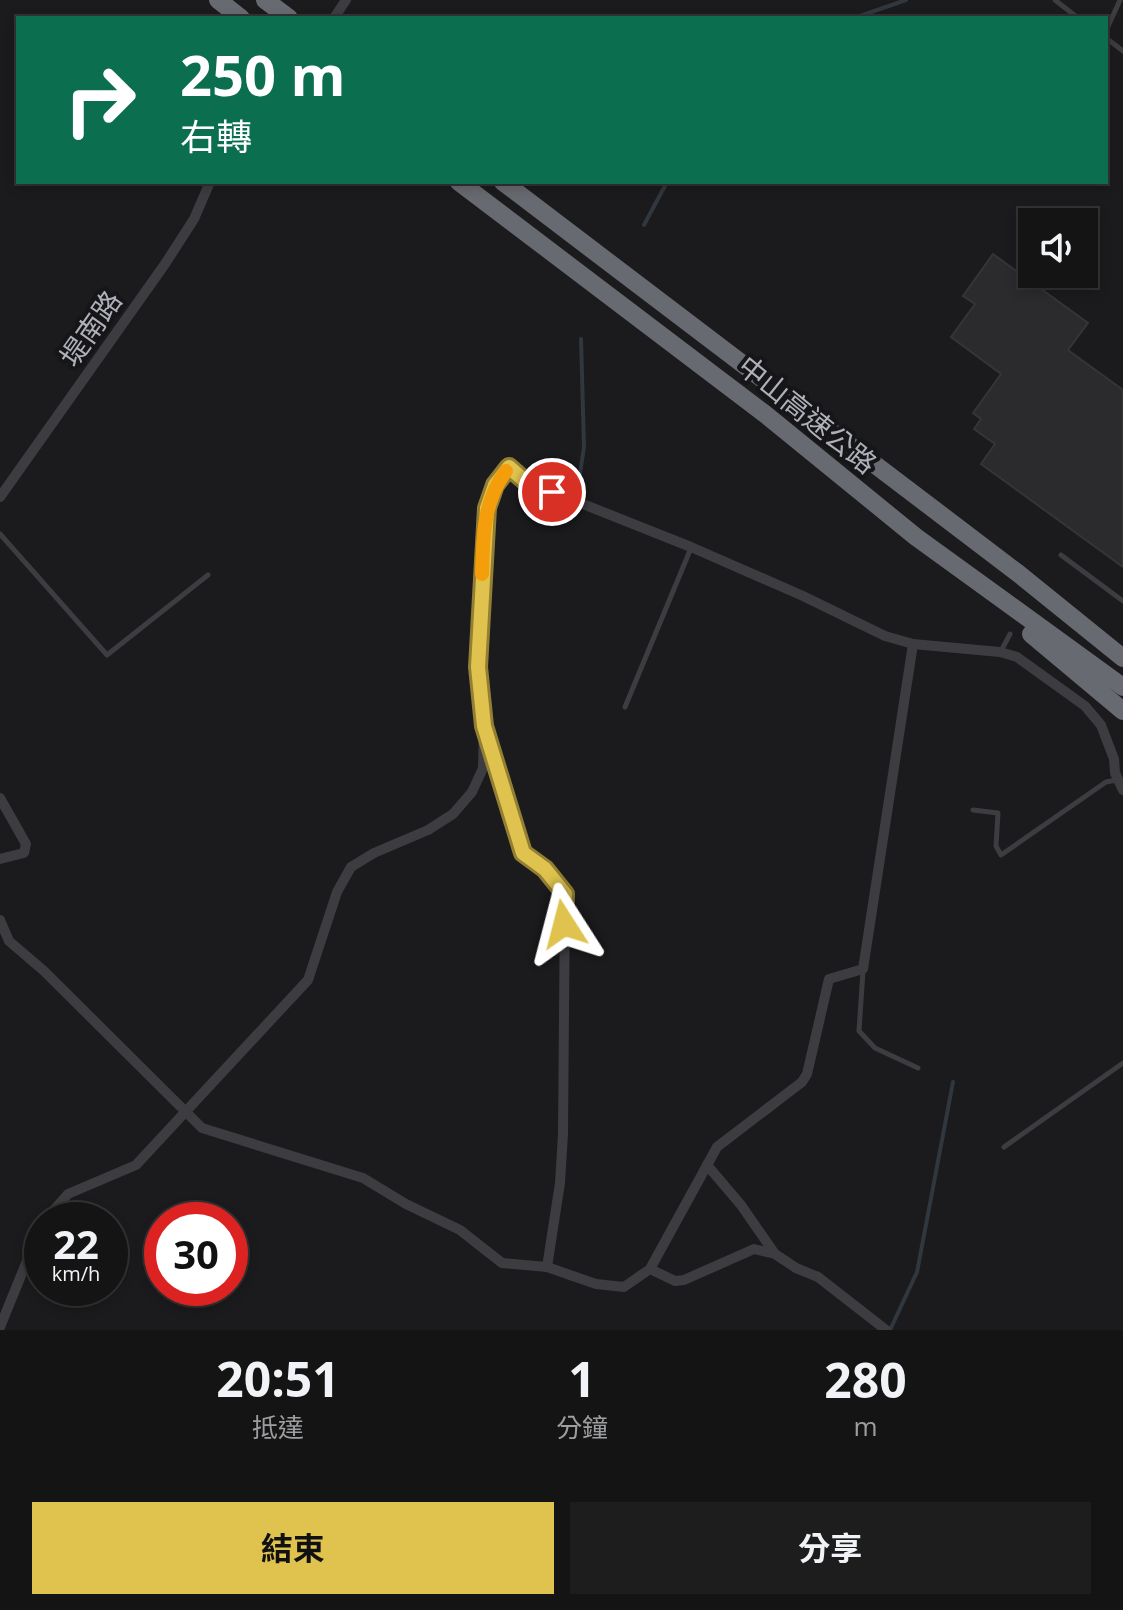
<!DOCTYPE html>
<html lang="zh-TW">
<head>
<meta charset="utf-8">
<style>
	:root { --surface:#141415; --page:#1d1d1e; --text:#f1f3f6; --muted:#9d9ea0; --line:#333334; --accent:#e0c34e }
	body { margin:0; font-family:"Open Sans","Noto Sans TC",sans-serif; background:var(--page); color:var(--text); height:100vh; display:flex; flex-direction:column; font-size:30px; white-space:nowrap }
	* { box-sizing:border-box; margin:0 }
	p { font-size:26px; color:var(--muted) }
	.icon { flex:none; width:44px; height:44px; fill:none; stroke:currentColor; stroke-width:2; stroke-linecap:round; stroke-linejoin:round }
	.map { position:relative; height:1330px; overflow:hidden }
	.sheet { display:flex; flex-direction:column; background:var(--surface); flex:1 }
	.sheet>* { flex:none }
	.banner { position:absolute; left:16px; top:16px; width:1092px; height:168px; border-radius:0px; box-shadow:0 4px 12px #0003,0 0 0 2px var(--line); background:#0b6e4f; color:#fff; overflow:hidden }
	.fabs { position:absolute; left:1018px; top:208px; display:grid; gap:16px }
	.fabs a { display:grid; place-items:center; width:80px; height:80px; border-radius:0px; background:var(--surface); box-shadow:0 4px 12px #0003,0 0 0 2px var(--line); font-size:40px }
	.speed { position:absolute; left:24px; top:1202px; display:flex; gap:16px; font-size:40px; font-weight:700; text-align:center }
	.speed>* { display:grid; place-content:center; width:104px; height:104px; border-radius:50%; background:var(--surface); box-shadow:0 4px 12px #0003,0 0 0 2px var(--line); line-height:1 }
	.speed small { font-size:20px; font-weight:400 }
	.speed .limit { border:12px solid #d22; background:#fff; color:#111 }
	.pin { position:absolute; display:grid; place-items:center; width:68px; height:68px; color:#fff; margin:-34px; border:4px solid #fff; border-radius:50%; box-shadow:0 2px 8px #0007 }
	.me { position:absolute; width:88px; margin:-44px; rotate:351deg; stroke-linejoin:round; filter:drop-shadow(0 0 6px #0008) }
	.turn { display:flex; align-items:center; gap:28px; height:168px; padding:0 32px; font-size:36px }
	.turn .icon { width:104px; height:104px; stroke-width:2.5 }
	.turn b { display:block; font-size:56px; line-height:68px }
	.eta { display:flex; justify-content:space-evenly; align-items:center; height:136px; text-align:center }
	.eta b { font-size:48px; font-weight:700; line-height:56px }
	.cta { display:flex; gap:16px; margin-top:auto; padding:16px 32px }
	.cta a { flex:1; height:92px; border-radius:0px; background:var(--accent); color:#111; font-size:32px; font-weight:700; line-height:92px; text-align:center }
	.cta a+a { background:var(--page); color:var(--text) }
	.map>svg:first-child { display:block }
	.lines { fill:none; stroke-linecap:round; stroke-linejoin:round }
	.stream { stroke:#31373f; stroke-width:4 }
	.building { fill:#2b2b2d; stroke:#353538; stroke-width:2 }
	.service { stroke:#3c3c41; stroke-width:5 }
	.minor { stroke:#3c3c41; stroke-width:10 }
	.motorway { stroke:#686a71; stroke-width:18 }
	.route-casing { stroke:#927f33; stroke-width:20 }
	.route { stroke:#e0c34e; stroke-width:14 }
	.slow { stroke:#f59e0b; stroke-width:14 }
	.labels { text-anchor:middle; dominant-baseline:central; stroke-width:8; stroke-linejoin:round; paint-order:stroke }
	.street-label { font-size:28px; fill:#aeb0ba; stroke:#161517 }
</style>
</head>
<body>
<div class="map">
<svg width="1123" height="1330" viewBox="0 0 1123 1330">
	<rect width="100%" height="100%" fill="#1b1a1c"/>
	<g class="lines">
		<g class="stream">
			<path d="M 854,18 L 906,0"/>
			<path d="M 644,225 L 667,182"/>
			<path d="M 578,487 L 584,447 L 581,339"/>
			<path d="M 890,1330 L 917,1272 L 953,1082"/>
		</g>
	</g>
	<path class="building" d="M 993,254 L 1088,323 L 1068,350 L 1123,390 L 1123,567 L 981,464 L 995,444 L 974,429 L 981,419 L 973,413 L 1001,374 L 951,337 L 975,304 L 963,296 Z"/>
	<g class="lines">
		<g class="service">
			<path d="M 1055,0 L 1078,18"/>
			<path d="M 1106,31 L 1120,0"/>
			<path d="M 1106,38 L 1123,51"/>
			<path d="M 0,534 L 107,655 L 208,575"/>
			<path d="M 1061,555 L 1123,601"/>
			<path d="M 1001,651 L 1010,634"/>
			<path d="M 625,707 L 691,548"/>
			<path d="M 973,810 L 998,813 L 996,846 L 1001,855 L 1106,782 L 1117,780"/>
			<path d="M 863,971 L 859,1031 L 875,1048 L 918,1068"/>
			<path d="M 1004,1147 L 1123,1063"/>
		</g>
		<g class="minor">
			<path d="M 334,18 L 346,0"/>
			<path d="M 0,497 L 165,264 L 194,219 L 210,182"/>
			<path d="M 488,737 L 523,853 L 545,869 L 565,894 L 563,1134 L 560,1183 L 547,1267"/>
			<path d="M 0,798 L 26,844 L 24,853 L 0,859"/>
			<path d="M 0,920 L 9,941 L 44,971 L 202,1128 L 363,1178 L 406,1204 L 460,1230 L 502,1263 L 547,1267 L 596,1284 L 624,1287 L 650,1269 L 717,1147 L 802,1082 L 807,1074 L 829,979 L 863,969 L 913,644"/>
			<path d="M 707,1165 L 741,1205 L 775,1254"/>
			<path d="M 45,1220 L 68,1194 L 136,1165 L 308,980 L 337,892 L 351,867 L 374,853 L 428,830 L 453,814 L 472,792 L 483,768 L 484,726 L 478,667 L 487,508 L 495,485 L 509,467 L 525,481 L 691,547 L 803,596 L 885,636 L 913,644 L 1000,652 L 1017,657 L 1085,706 L 1101,725 L 1114,759 L 1115,773 L 1123,790"/>
			<path d="M 650,1269 L 675,1281 L 684,1280 L 754,1249 L 775,1254 L 796,1268 L 818,1277 L 886,1330"/>
			<path d="M 0,1327 L 42,1224"/>
		</g>
		<g class="motorway">
			<path d="M 218,0 L 241,18"/>
			<path d="M 265,0 L 289,18"/>
			<path d="M 459,182 L 765,414 L 916,537 L 1123,687"/>
			<path d="M 503,182 L 1019,574 L 1123,658"/>
			<path d="M 1031,634 L 1123,711"/>
		</g>
	</g>
	<g class="lines">
		<defs>
			<path id="route" d="M 552,492 L 525,481 L 509,467 L 495,485 L 487,508 L 478,667 L 484,726 L 523,853 L 545,869 L 565,894 L 564,924"/>
		</defs>
		<use href="#route" class="route-casing"/>
		<use href="#route" class="route"/>
		<path class="slow" d="M 482,574 C 483,537 483,502 506,471"/>
	</g>
	<g class="labels">
		<g class="street-label">
			<text transform="translate(90 328) rotate(-55)">堤南路</text>
			<text transform="translate(808 414) rotate(39)">中山高速公路</text>
		</g>
	</g>
</svg>
<div class="fabs">
<a><svg class="icon" aria-label="sound" viewBox="0 0 24 24"><path d="M4 9h4l5-4v14l-5-4H4zM17 9q2 3 0 6"/></svg></a>
</div>
<div class="speed"><div>22<small>km/h</small></div><div class="limit">30</div></div>
<div class="pin" style="left:552px;top:492px;background:#d93025"><svg class="icon" aria-label="arrive" viewBox="0 0 24 24"><path d="M6 21V4h12l-3 4 3 4H6"/></svg></div>
<svg class="me" style="left:564px;top:924px" viewBox="-20 -20 40 40"><path d="M0-17L14 15 0 8-14 15z" fill="#e0c34e" stroke="#fff" stroke-width="4"/></svg>
<div class="banner">
<div class="turn"><svg class="icon" aria-label="right" viewBox="0 0 24 24"><path d="M7 20v-9h11M14 6l5 5-5 5"/></svg><div><b>250 m</b>右轉</div></div>
</div>
</div>
<section class="sheet">
<div class="eta">
<div><b>20:51</b><p>抵達</p></div>
<div><b>1</b><p>分鐘</p></div>
<div><b>280</b><p>m</p></div>
</div>
<div class="cta"><a>結束</a><a>分享</a></div>
</section>
</body>
</html>
